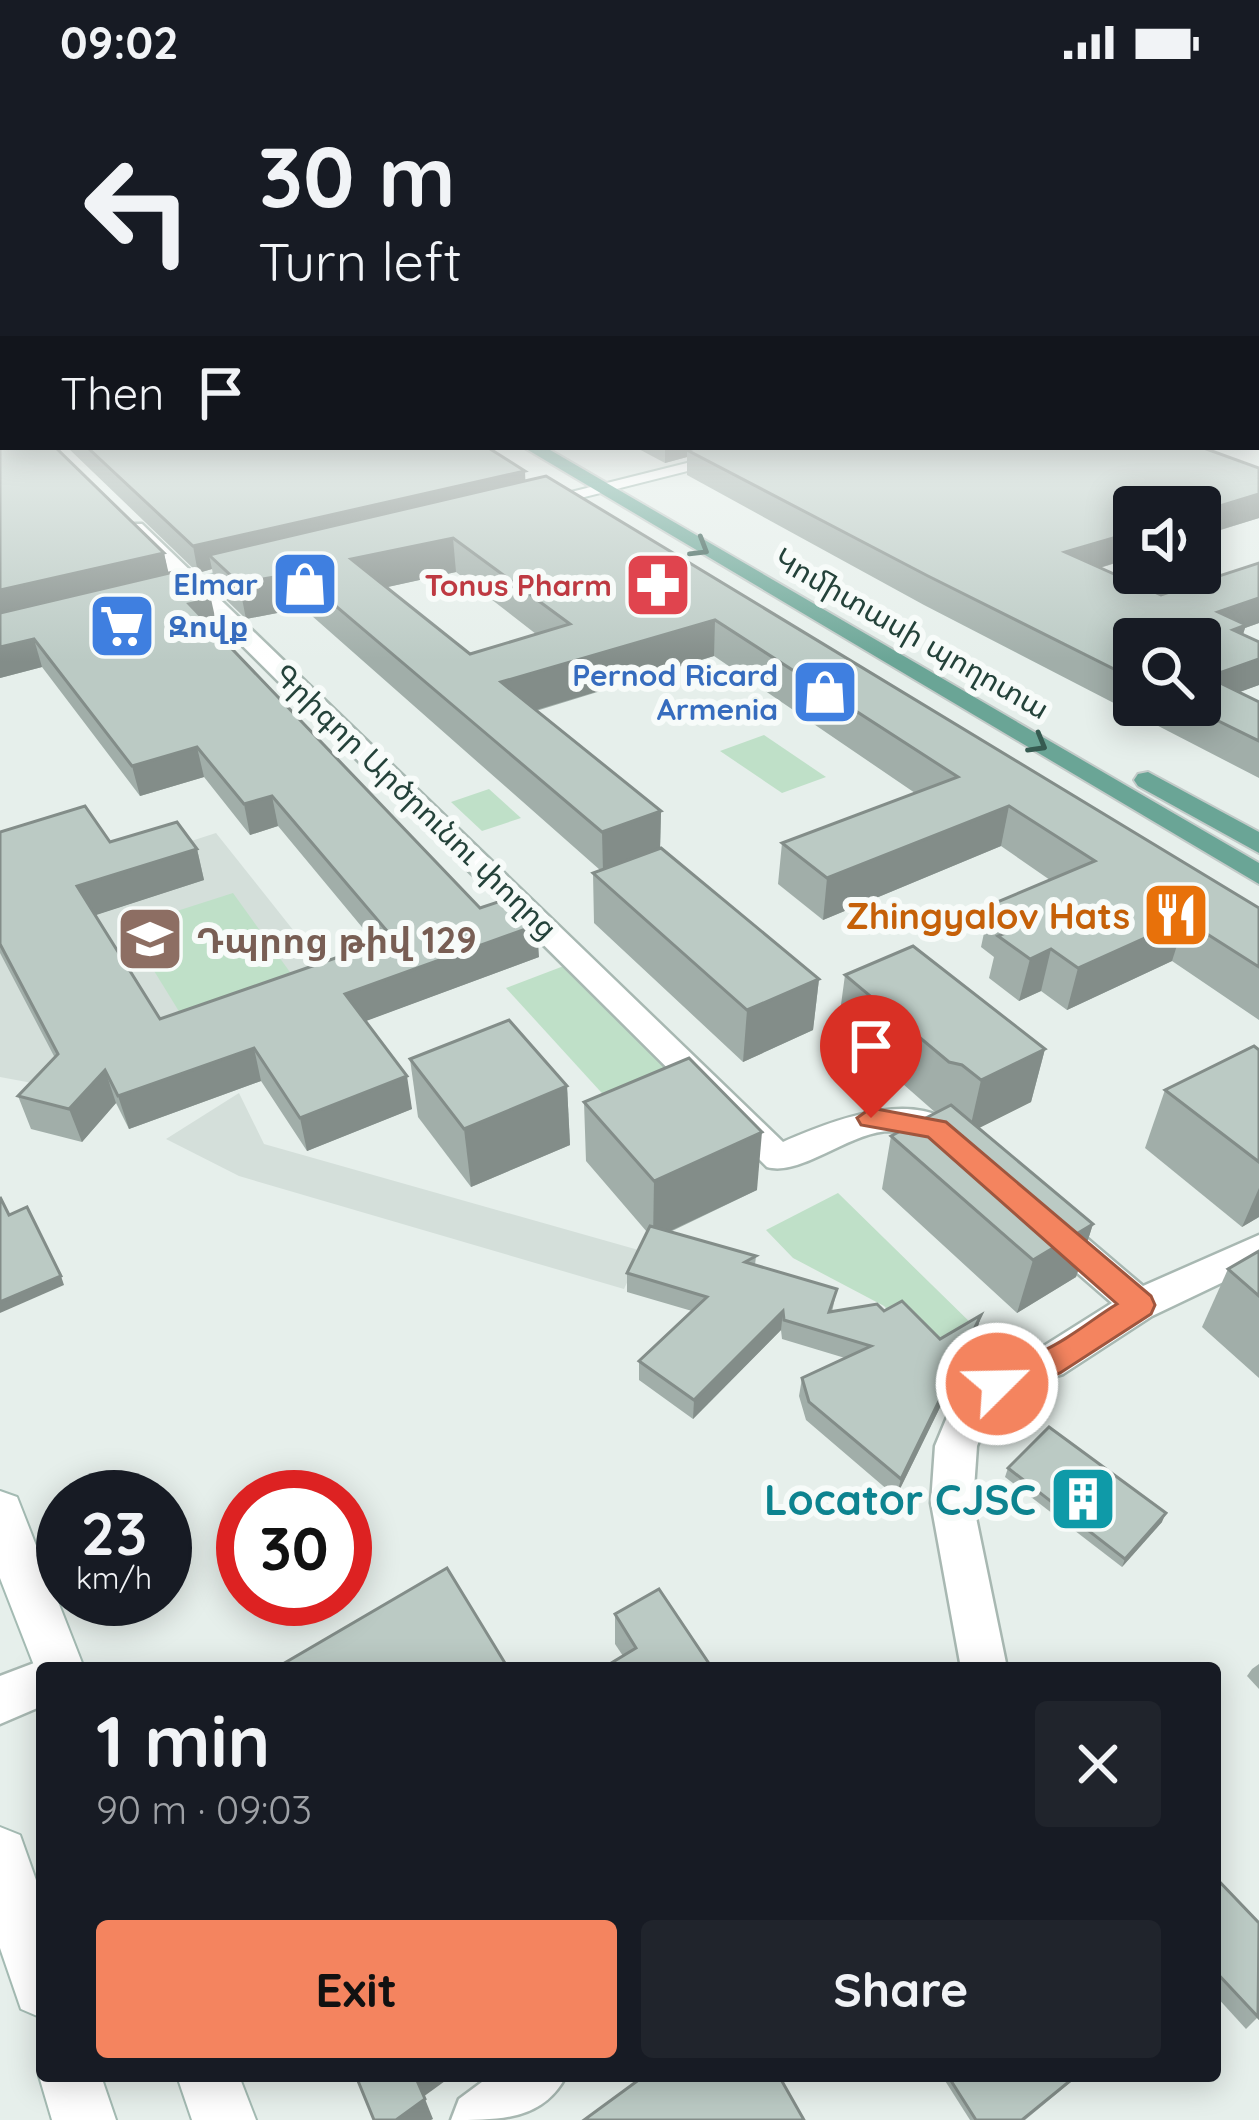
<!DOCTYPE html>
<html lang="en">
<head>
<meta charset="utf-8">
<style>
	:root { --surface:#171b24; --page:#20242c; --text:#f1f3f6; --muted:#9ea1a6; --accent:#f4845f }
	body { margin:0; font-family:Quicksand,"Noto Sans Armenian",sans-serif; background:var(--page); color:var(--text); height:100vh; display:flex; flex-direction:column; font-size:45px; white-space:nowrap }
	* { box-sizing:border-box; margin:0 }
	p { font-size:39px; color:var(--muted) }
	.icon { flex:none; width:66px; height:66px; fill:none; stroke:currentColor; stroke-width:2; stroke-linecap:round; stroke-linejoin:round }
	.map { position:relative; flex:1; overflow:hidden }
	.side { position:absolute; left:36px; top:1578px; width:1185px; height:420px; display:flex; flex-direction:column; background:var(--surface); border-radius:12px; box-shadow:0 6px 30px #0003 }
	.side>* { flex:none }
	.top-card { position:absolute; left:0px; top:0px; width:1260px; height:366px; box-shadow:0 6px 30px #0003; background:#171b24; color:var(--text); overflow:hidden }
	.controls { position:absolute; left:1113px; top:402px; display:grid; gap:24px }
	.controls a { display:grid; place-items:center; width:108px; height:108px; border-radius:12px; background:var(--surface); box-shadow:0 6px 30px #0003; font-size:60px }
	.speed { position:absolute; left:36px; top:1386px; display:flex; gap:24px; font-size:60px; font-weight:700; text-align:center }
	.speed>* { display:grid; place-content:center; width:156px; height:156px; border-radius:50%; background:var(--surface); box-shadow:0 6px 30px #0003; line-height:1 }
	.speed small { font-size:30px; font-weight:400 }
	.speed .limit { border:18px solid #d22; background:#fff; color:#111 }
	.pin { position:absolute; display:grid; place-items:center; width:102px; height:102px; color:#fff; margin:-123px -51px; border-radius:50% 50% 50% 0; rotate:-45deg; box-shadow:0 0 12px #0007 }
	.pin .icon { rotate:45deg }
	.me { position:absolute; width:132px; margin:-66px; rotate:67deg; stroke-linejoin:round; filter:drop-shadow(0 0 9px #0008) }
	.turn { display:flex; align-items:center; gap:42px; height:252px; padding:0 60px; font-size:54px }
	.turn .icon { width:156px; height:156px; stroke-width:2.5 }
	.turn b { display:block; font-size:84px; line-height:102px }
	.then { display:flex; align-items:center; height:114px; padding:0 60px; background:#0003; gap:24px; font-size:45px }
	.round { display:grid; place-items:center; flex:none; width:126px; height:126px; border-radius:12px; background:var(--page) }
	.overview { display:flex; align-items:center; justify-content:space-between; height:204px; padding:0 60px }
	h1 { font-size:72px; font-weight:700; line-height:90px }
	.action { display:flex; gap:24px; margin-top:auto; padding:24px 60px }
	.action a { flex:1; height:138px; border-radius:12px; background:var(--accent); color:#111; font-size:48px; font-weight:700; line-height:138px; text-align:center }
	.action a+a { background:var(--page); color:var(--text) }
	.status { display:flex; justify-content:space-between; align-items:center; height:84px; padding:0 60px; background:var(--surface); direction:ltr }
	.status svg { height:33px; fill:currentColor }
	.map>svg:first-child { display:block }
	.built { fill:#d4dfda }
	.green { fill:#bfe0c8 }
	.lines { fill:none; stroke-linecap:round; stroke-linejoin:round }
	.street-casing { stroke:#a8b8b2; stroke-width:5 }
	.secondary-casing { stroke:#a4bbb3; stroke-width:4 }
	.primary-casing { stroke:#c2cac8; stroke-width:4 }
	.street { fill:#fff; fill-rule:evenodd }
	.secondary { fill:#fff; fill-rule:evenodd }
	.primary { fill:#6aa596; fill-rule:evenodd }
	.wall { fill:#a1aea9; fill-rule:evenodd }
	.shaded-wall { fill:#838d89 }
	.building { fill:#bbcac4; stroke:#838d89; stroke-width:3; fill-rule:evenodd }
	.oneway { stroke:#365b51 }
	.route { fill:#f4845f; stroke:#9f563e; stroke-width:3 }
	.labels { text-anchor:middle; dominant-baseline:central; stroke-width:12; stroke-linejoin:round; paint-order:stroke }
	.far-shop-label { font-size:30px; font-weight:bold; fill:#366cbe; stroke:#f7fbf9; text-anchor:end }
	.far-health-label { font-size:30px; font-weight:bold; fill:#be3a42; stroke:#f7fbf9; text-anchor:end }
	.far-street-label { font-size:30px; fill:#24423a; stroke:#f7fbf9 }
	.food-label { font-size:36px; font-weight:bold; fill:#c56008; stroke:#f7fbf9; text-anchor:end }
	.education-label { font-size:36px; font-weight:bold; fill:#785e54; stroke:#f7fbf9; text-anchor:start }
	.near-culture-label { font-size:42px; font-weight:bold; fill:#0d838f; stroke:#f7fbf9; text-anchor:end }
</style>
</head>
<body>
<div class="status"><b>09:02</b><svg viewBox="0 0 49 12"><path d="M0 12V9h3v3zM5 12V6h3v6zM10 12V3h3v9zM15 12V0h3v12zM26 1h20v11H26zM47 4h2v5h-2z"/></svg></div>
<div class="map">
<svg width="1259" height="2036" viewBox="0 0 1259 2036">
	<rect width="100%" height="100%" fill="#e6efeb"/>
	<g class="built">
		<path d="M 216,749 L 328,890 L 43,1001 L 0,993 L 0,819 Z"/>
		<path d="M 239,1009 L 264,1060 L 642,1167 L 624,1205 L 239,1092 L 166,1055 Z"/>
	</g>
	<g class="green">
		<path d="M 764,651 L 826,693 L 782,709 L 720,667 Z"/>
		<path d="M 489,705 L 521,734 L 482,747 L 451,718 Z"/>
		<path d="M 233,809 L 300,902 L 188,942 L 127,843 Z"/>
		<path d="M 569,880 L 676,990 L 610,1018 L 506,904 Z"/>
		<path d="M 838,1109 L 978,1246 L 934,1273 L 884,1222 L 793,1174 L 766,1146 Z"/>
	</g>
	<g class="lines">
		<defs>
			<g id="street">
				<path d="M 128,440 L 142,440 L 783,1058 C 833,1036 932,996 969,1059 L 964,1067 L 952,1071 C 930,1064 916,1048 891,1047 C 850,1047 801,1093 767,1083 L 128,448 Z"/>
				<path d="M 1050,1131 L 1063,1134 L 1143,1202 L 1259,1151 L 1259,1181 L 1152,1232 L 1063,1290 L 1030,1300 L 991,1325 L 977,1362 L 973,1419 L 1007,1584 L 961,1584 L 931,1419 L 935,1362 L 955,1314 L 961,1302 L 1005,1275 L 1039,1265 L 1112,1219 L 1037,1154 L 1032,1144 L 1037,1134 Z"/>
				<path d="M 42,1576 L 59,1584 L 42,1584 L 42,1622 L 0,1640 L 0,1592 Z"/>
				<path d="M 490,1992 L 566,1992 C 543,2036 501,2036 451,2036 L 459,2015 Z"/>
			</g>
			<g id="secondary">
				<path d="M 751,363 L 783,363 L 529,427 L 519,421 Z"/>
				<path d="M 259,480 L 270,486 L 267,491 L 149,519 L 138,512 L 141,507 Z"/>
				<path d="M 0,1407 L 17,1413 L 84,1584 L 42,1584 L 42,1602 L 0,1494 Z"/>
				<path d="M 0,1743 L 20,1751 L 42,1813 L 42,1934 L 21,1925 L 0,1864 Z"/>
				<path d="M 42,1984 L 42,1992 L 101,1992 L 116,2036 L 52,2036 L 39,1992 Z"/>
				<path d="M 177,1992 L 239,1992 L 256,2036 L 192,2036 Z"/>
			</g>
			<g id="primary">
				<path d="M 523,363 L 545,363 L 1259,779 L 1259,800 Z"/>
				<path d="M 1148,688 L 1259,748 L 1259,769 L 1138,702 L 1134,696 L 1138,690 Z"/>
			</g>
		</defs>
		<use href="#street" class="street-casing"/>
		<use href="#secondary" class="secondary-casing"/>
		<use href="#primary" class="primary-casing"/>
		<use href="#street" class="street"/>
		<use href="#secondary" class="secondary"/>
		<use href="#primary" class="primary"/>
	</g>
	<g class="wall">
		<path d="M 0,293 L 3,363 L 164,469 L 168,489 L 217,542 L 212,543 L 480,824 L 539,873 L 365,937 L 412,1025 L 307,1067 L 261,997 L 129,1045 L 116,1019 L 82,1058 L 31,1045 L 18,1012 L 55,974 L 0,869 L 0,748 L 197,765 L 204,796 L 95,831 L 160,935 L 376,860 L 278,742 L 250,751 L 204,693 L 140,712 L 42,583 L 0,594 Z"/>
		<path d="M 1257,293 L 1259,293 L 1259,352 L 1257,351 Z"/>
		<path d="M 67,363 L 487,363 L 525,397 L 1259,824 L 1259,936 L 1172,877 L 1067,926 L 1041,907 L 1019,917 L 989,894 L 994,873 L 981,863 L 990,821 L 1050,796 L 1001,762 L 823,836 L 778,800 L 782,759 L 915,709 L 714,572 L 536,627 L 661,727 L 660,764 L 819,895 L 813,946 L 743,978 L 594,839 L 593,789 L 600,786 L 303,524 L 246,535 L 216,506 L 212,485 L 198,489 ZM 456,488 L 536,550 L 470,570 L 387,503 Z"/>
		<path d="M 635,363 L 1201,363 L 1259,384 L 1259,434 L 1100,484 L 1161,511 L 1259,479 L 1259,539 L 1245,544 L 1243,550 L 1259,558 L 1259,601 L 1239,608 L 1259,618 L 1259,694 L 924,521 L 687,391 L 687,373 L 665,379 ZM 1134,555 L 1200,621 L 1134,621 Z"/>
		<path d="M 845,891 L 1045,965 L 1031,1018 L 979,1044 L 1093,1140 L 1076,1193 L 1017,1229 L 882,1105 L 891,1052 L 936,1029 L 838,943 Z"/>
		<path d="M 1259,966 L 1259,1133 L 1242,1143 L 1145,1064 L 1165,1006 Z"/>
		<path d="M 410,975 L 567,1002 L 570,1061 L 471,1103 L 418,1033 Z"/>
		<path d="M 584,1018 L 757,1106 L 670,1148 L 756,1172 L 755,1181 L 837,1205 L 832,1228 L 884,1227 L 940,1255 L 981,1231 L 976,1250 L 896,1413 L 806,1336 L 799,1312 L 802,1294 L 845,1274 L 782,1255 L 781,1246 L 693,1335 L 639,1296 L 639,1277 L 692,1227 L 627,1208 L 627,1189 L 647,1148 L 586,1077 Z"/>
		<path d="M 1259,1167 L 1259,1294 L 1202,1243 L 1228,1185 Z"/>
		<path d="M 1008,1384 L 1162,1438 L 1122,1483 L 1005,1393 Z"/>
		<path d="M 615,1530 L 712,1584 L 623,1572 L 615,1560 Z"/>
		<path d="M 1259,1580 L 1259,1605 L 1247,1592 L 1252,1585 Z"/>
		<path d="M 1215,1793 L 1259,1932 L 1246,1945 L 1215,1911 Z"/>
		<path d="M 942,1992 L 1078,1992 L 1025,2036 L 970,2036 Z"/>
	</g>
	<g class="shaded-wall">
		<path d="M 665,363 L 731,363 L 687,366 L 687,373 L 665,379 Z"/>
		<path d="M 525,387 L 526,411 L 209,471 L 212,485 L 198,489 L 193,462 Z"/>
		<path d="M 1259,410 L 1259,434 L 1200,452 L 1200,428 Z"/>
		<path d="M 1134,448 L 1134,473 L 1060,496 L 1065,468 Z"/>
		<path d="M 453,454 L 456,488 L 356,510 L 351,475 Z"/>
		<path d="M 164,469 L 170,495 L 0,535 L 0,506 Z"/>
		<path d="M 297,489 L 303,524 L 246,535 L 239,499 Z"/>
		<path d="M 1259,514 L 1259,539 L 1245,544 L 1237,570 L 1218,528 Z"/>
		<path d="M 211,515 L 217,542 L 195,547 L 189,520 Z"/>
		<path d="M 715,536 L 714,572 L 503,636 L 501,598 Z"/>
		<path d="M 34,555 L 42,583 L 0,594 L 0,563 Z"/>
		<path d="M 1259,575 L 1259,601 L 1199,623 L 1208,593 Z"/>
		<path d="M 197,663 L 204,693 L 140,712 L 132,682 Z"/>
		<path d="M 272,712 L 278,742 L 250,751 L 244,720 Z"/>
		<path d="M 1009,722 L 1001,762 L 823,836 L 827,794 Z"/>
		<path d="M 661,727 L 660,767 L 603,788 L 602,748 Z"/>
		<path d="M 197,765 L 204,796 L 87,834 L 77,802 Z"/>
		<path d="M 1185,836 L 1172,877 L 1067,926 L 1078,884 Z"/>
		<path d="M 537,841 L 539,873 L 350,943 L 345,910 Z"/>
		<path d="M 1051,865 L 1041,907 L 1019,917 L 1030,875 Z"/>
		<path d="M 819,895 L 813,946 L 743,978 L 747,926 Z"/>
		<path d="M 254,964 L 261,997 L 129,1045 L 118,1012 Z"/>
		<path d="M 1045,965 L 1031,1018 L 969,1049 L 981,996 Z"/>
		<path d="M 105,986 L 116,1019 L 82,1058 L 69,1025 Z"/>
		<path d="M 407,992 L 412,1025 L 307,1067 L 300,1034 Z"/>
		<path d="M 567,1002 L 570,1061 L 471,1103 L 464,1045 Z"/>
		<path d="M 762,1048 L 757,1106 L 653,1155 L 654,1097 Z"/>
		<path d="M 1259,1104 L 1259,1133 L 1242,1143 Z"/>
		<path d="M 1093,1140 L 1076,1193 L 1017,1229 L 1033,1176 Z"/>
		<path d="M 61,1192 L 64,1201 L 0,1229 L 0,1218 Z"/>
		<path d="M 783,1227 L 781,1246 L 693,1335 L 694,1316 Z"/>
		<path d="M 981,1231 L 976,1250 L 896,1413 L 901,1395 Z"/>
		<path d="M 1166,1429 L 1162,1438 L 1122,1483 L 1125,1475 Z"/>
		<path d="M 415,1992 L 452,1992 L 423,2013 Z"/>
		<path d="M 425,2015 L 433,2035 L 431,2036 L 396,2036 Z"/>
	</g>
	<g class="building">
		<path d="M 0,293 L 3,293 L 3,363 L 55,363 L 164,469 L 0,506 Z"/>
		<path d="M 1257,293 L 1259,293 L 1259,326 L 1257,325 Z"/>
		<path d="M 87,363 L 487,363 L 525,387 L 193,462 Z"/>
		<path d="M 700,363 L 1201,363 L 1259,384 L 1259,410 L 1200,428 L 1200,423 L 1134,423 L 1134,448 L 1065,468 L 1161,511 L 1259,479 L 1259,514 L 1218,528 L 1246,541 L 1233,546 L 1259,558 L 1259,575 L 1208,593 L 1259,618 L 1259,657 L 1186,621 L 1200,621 L 1200,555 L 1134,555 L 1134,595 L 928,492 L 687,366 Z"/>
		<path d="M 546,392 L 1259,824 L 1259,883 L 1185,836 L 1078,884 L 1051,865 L 1030,875 L 998,852 L 1020,843 L 990,821 L 1095,777 L 1009,722 L 827,794 L 782,759 L 958,693 L 715,536 L 501,598 L 661,727 L 602,748 L 297,489 L 239,499 L 209,471 ZM 453,454 L 570,540 L 470,570 L 351,475 Z"/>
		<path d="M 182,486 L 211,515 L 189,520 L 480,824 L 510,814 L 537,841 L 345,910 L 407,992 L 300,1034 L 254,964 L 118,1012 L 105,986 L 69,1025 L 18,1012 L 58,970 L 0,860 L 0,748 L 85,722 L 110,758 L 177,738 L 197,765 L 77,802 L 160,935 L 393,854 L 272,712 L 244,720 L 197,663 L 132,682 L 34,555 L 0,563 L 0,529 Z"/>
		<path d="M 661,764 L 819,895 L 747,926 L 593,789 Z"/>
		<path d="M 913,862 L 1045,965 L 981,996 L 962,981 L 949,978 L 845,891 Z"/>
		<path d="M 509,936 L 567,1002 L 464,1045 L 410,975 Z"/>
		<path d="M 1254,962 L 1259,966 L 1259,1078 L 1165,1006 Z"/>
		<path d="M 689,974 L 762,1048 L 654,1097 L 584,1018 Z"/>
		<path d="M 951,1021 L 1093,1140 L 1033,1176 L 891,1052 Z"/>
		<path d="M 0,1113 L 9,1131 L 27,1123 L 61,1192 L 0,1218 Z"/>
		<path d="M 650,1142 L 756,1172 L 745,1178 L 837,1205 L 829,1228 L 877,1220 L 884,1227 L 902,1217 L 940,1255 L 981,1231 L 901,1395 L 809,1318 L 802,1294 L 871,1262 L 784,1236 L 783,1227 L 694,1316 L 639,1277 L 707,1213 L 627,1189 Z"/>
		<path d="M 1259,1167 L 1259,1212 L 1228,1185 Z"/>
		<path d="M 1049,1343 L 1166,1429 L 1125,1475 L 1008,1384 Z"/>
		<path d="M 447,1484 L 508,1584 L 276,1584 Z"/>
		<path d="M 659,1505 L 712,1584 L 603,1584 L 636,1564 L 615,1530 Z"/>
		<path d="M 1215,1793 L 1259,1839 L 1258,1933 L 1215,1887 Z"/>
		<path d="M 356,1992 L 415,1992 L 425,2015 L 396,2036 L 374,2036 Z"/>
		<path d="M 644,1992 L 779,1992 L 804,2036 L 584,2036 Z"/>
		<path d="M 948,1992 L 1076,1992 L 1022,2036 L 976,2036 Z"/>
	</g>
	<defs><path id="oneway-chevron" d="M-2-3.5L2.5 0L-2 3.5" fill="none" stroke-width="1.6" stroke-linecap="round" stroke-linejoin="round" transform="scale(3)"/></defs>
	<g class="oneway">
		<use href="#oneway-chevron" transform="translate(700 464) rotate(31)"/>
		<use href="#oneway-chevron" transform="translate(1038 660) rotate(30)"/>
	</g>
	<linearGradient id="sky" x2="0" y2="1"><stop stop-color="#84bce0"/><stop offset="0.51" stop-color="#f4f8f6"/><stop offset="1" stop-color="#f4f8f6" stop-opacity="0"/></linearGradient>
	<rect width="1259" height="578" fill="url(#sky)"/>
	<path class="route" d="M 871,1024 L 946,1038 L 1151,1212 L 1155,1221 L 1151,1230 L 1060,1289 L 997,1314 L 985,1310 L 980,1300 C 992,1276 1018,1277 1040,1268 C 1067,1257 1092,1235 1117,1220 L 928,1053 L 861,1041 L 857,1034 Z"/>
	<defs>
		<symbol id="shop-square" viewBox="-11 -11 22 22"><rect x="-9" y="-9" width="18" height="18" rx="4" fill="#3f7fe0" stroke="#f7fbf9"/><path d="M-5-2.5h2.3a2.7 3.5 0 0 1 5.4 0H5L5.5 6h-11ZM-1.5-2.5h3a1.5 2.3 0 0 0-3 0Z" fill="#fff"/></symbol>
		<symbol id="pharmacy-square" viewBox="-11 -11 22 22"><rect x="-9" y="-9" width="18" height="18" rx="4" fill="#e0444e" stroke="#f7fbf9"/><path d="M-2-6h4v4h4v4h-4v4h-4v-4h-4v-4h4Z" fill="#fff"/></symbol>
		<symbol id="supermarket-square" viewBox="-11 -11 22 22"><rect x="-9" y="-9" width="18" height="18" rx="4" fill="#3f7fe0" stroke="#f7fbf9"/><path d="M-6-5.5h2.5l.6 2H6L4.5 2H-2.5L-4.4-4H-6ZM-1.5 3.2a1.3 1.3 0 1 0 .1 0ZM3 3.2a1.3 1.3 0 1 0 .1 0Z" fill="#fff"/></symbol>
		<symbol id="restaurant-square" viewBox="-11 -11 22 22"><rect x="-9" y="-9" width="18" height="18" rx="4" fill="#e8710a" stroke="#f7fbf9"/><path d="M-5-6h1v4h1v-4h1v4h1v-4h1v5L-1.5 .5V6h-2V.5L-5-1ZM5-6V6H3V1.5H1.5Q1.5-4 5-6Z" fill="#fff"/></symbol>
		<symbol id="school-square" viewBox="-11 -11 22 22"><rect x="-9" y="-9" width="18" height="18" rx="4" fill="#8d6e63" stroke="#f7fbf9"/><path d="M0-5L7-2L0 1L-7-2ZM-4 1L0 2.5L4 1V4Q0 6-4 4Z" fill="#fff"/></symbol>
		<symbol id="building-square" viewBox="-11 -11 22 22"><rect x="-9" y="-9" width="18" height="18" rx="4" fill="#0f9aa8" stroke="#f7fbf9"/><path d="M-4-6H4V6H1V3H-1V6H-4ZM-2.5-4.3h1.7v1.8h-1.7ZM.8-4.3h1.7v1.8H.8ZM-2.5-1h1.7V.8h-1.7ZM.8-1h1.7V.8H.8Z" fill="#fff"/></symbol>
	</defs>
	<g fill-rule="evenodd">
		<use href="#shop-square" x="267" y="462" width="76" height="76"/>
		<use href="#pharmacy-square" x="620" y="463" width="76" height="76"/>
		<use href="#supermarket-square" x="84" y="504" width="76" height="76"/>
		<use href="#shop-square" x="787" y="570" width="76" height="76"/>
		<use href="#restaurant-square" x="1138" y="793" width="76" height="76"/>
		<use href="#school-square" x="112" y="817" width="76" height="76"/>
		<use href="#building-square" x="1045" y="1377" width="76" height="76"/>
	</g>
	<g class="labels">
		<g class="far-shop-label">
			<text x="258" y="500">Elmar</text>
			<text x="168" y="542" text-anchor="start">Զովք</text>
			<text x="778" y="591">Pernod Ricard<tspan x="778" dy="34">Armenia</tspan></text>
		</g>
		<g class="far-health-label">
			<text x="612" y="501">Tonus Pharm</text>
		</g>
		<g class="far-street-label">
			<text transform="translate(912 549) rotate(30)">Կոմիտասի պողոտա</text>
			<text transform="translate(416 717) rotate(44)">Գրիգոր Արծրունու փողոց</text>
		</g>
		<g class="food-label">
			<text x="1130" y="831">Zhingyalov Hats</text>
		</g>
		<g class="education-label">
			<text x="196" y="855">Դպրոց թիվ 129</text>
		</g>
		<g class="near-culture-label">
			<text x="1036" y="1415">Locator CJSC</text>
		</g>
	</g>
</svg>
<div class="controls">
<a><svg class="icon" aria-label="sound" viewBox="0 0 24 24"><path d="M4 9h4l5-4v14l-5-4H4zM17 9q2 3 0 6"/></svg></a>
<a><svg class="icon" aria-label="search" viewBox="0 0 24 24"><circle cx="10" cy="10" r="6"/><path d="M15 15l6 6"/></svg></a>
</div>
<div class="speed"><div>23<small>km/h</small></div><div class="limit">30</div></div>
<div class="pin" style="left:871px;top:1034px;background:#d93025"><svg class="icon" aria-label="arrive" viewBox="0 0 24 24"><path d="M6 21V4h12l-3 4 3 4H6"/></svg></div>
<svg class="me" style="left:997px;top:1300px" viewBox="-20 -20 40 40"><circle r="17" fill="#f4845f" stroke="#fff" stroke-width="3"/><path d="M0-11L8 9 0 5-8 9z" fill="#fff"/></svg>
<div class="top-card">
<div class="turn"><svg class="icon" aria-label="left" viewBox="0 0 24 24"><path d="M17 20v-9H6M10 6l-5 5 5 5"/></svg><div><b>30 m</b>Turn left</div></div>
<div class="then">Then<svg class="icon" aria-label="arrive" viewBox="0 0 24 24"><path d="M6 21V4h12l-3 4 3 4H6"/></svg></div>
</div>
<section class="side">
<div class="overview"><div><h1>1 min</h1><p>90 m · 09:03</p></div><a class="round"><svg class="icon" aria-label="close" viewBox="0 0 24 24"><path d="M6 6l12 12M18 6L6 18"/></svg></a></div>
<div class="action"><a>Exit</a><a>Share</a></div>
</section>
</div>
</body>
</html>
